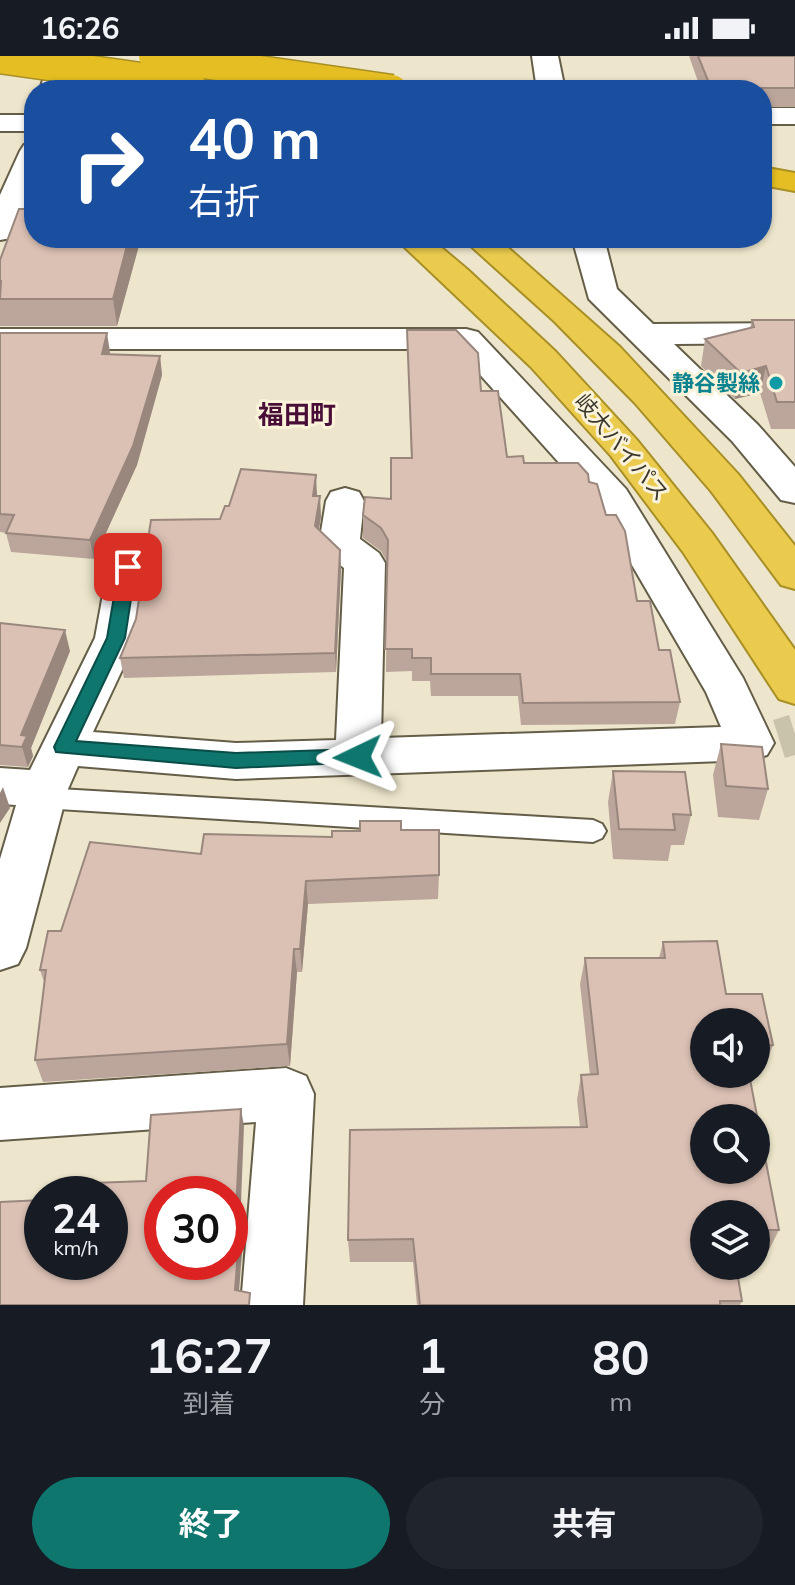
<!DOCTYPE html>
<html lang="ja">
<head>
<meta charset="utf-8">
<style>
	:root { --surface:#171b24; --page:#20242c; --text:#f1f3f6; --muted:#9ea1a6; --accent:#0f766e }
	body { margin:0; font-family:Mulish,"Noto Sans JP",sans-serif; background:var(--page); color:var(--text); height:100vh; display:flex; flex-direction:column; font-size:30px; white-space:nowrap }
	* { box-sizing:border-box; margin:0 }
	p { font-size:26px; color:var(--muted) }
	.icon { flex:none; width:44px; height:44px; fill:none; stroke:currentColor; stroke-width:2; stroke-linecap:round; stroke-linejoin:round }
	.map { position:relative; height:1249px; overflow:hidden }
	.panel { display:flex; flex-direction:column; background:var(--surface); flex:1 }
	.panel>* { flex:none }
	.hud { position:absolute; left:24px; top:24px; width:748px; height:168px; border-radius:32px; box-shadow:0 2px 6px #0004; background:#1a4fa0; color:#fff; overflow:hidden }
	.fabs { position:absolute; left:690px; top:952px; display:grid; gap:16px }
	.fabs a { display:grid; place-items:center; width:80px; height:80px; border-radius:50%; background:var(--surface); box-shadow:0 2px 6px #0004; font-size:40px }
	.speed { position:absolute; left:24px; top:1120px; display:flex; gap:16px; font-size:40px; font-weight:700; text-align:center }
	.speed>* { display:grid; place-content:center; width:104px; height:104px; border-radius:50%; background:var(--surface); box-shadow:0 2px 6px #0004; line-height:1 }
	.speed small { font-size:20px; font-weight:400 }
	.speed .limit { border:12px solid #d22; background:#fff; color:#111 }
	.pin { position:absolute; display:grid; place-items:center; width:68px; height:68px; color:#fff; margin:-34px; border-radius:16px; box-shadow:0 4px 12px #0006 }
	.me { position:absolute; width:88px; margin:-44px; rotate:268deg; stroke-linejoin:round; filter:drop-shadow(0 0 6px #0008) }
	.turn { display:flex; align-items:center; gap:28px; height:168px; padding:0 32px; font-size:36px }
	.turn .icon { width:104px; height:104px; stroke-width:2.5 }
	.turn b { display:block; font-size:56px; line-height:68px }
	.eta { display:flex; justify-content:space-evenly; align-items:center; height:136px; text-align:center }
	.eta b { font-size:48px; font-weight:700; line-height:56px }
	.action { display:flex; gap:16px; margin-top:auto; padding:16px 32px }
	.action a { flex:1; height:92px; border-radius:48px; background:var(--accent); color:#fff; font-size:32px; font-weight:700; line-height:92px; text-align:center }
	.action a+a { background:var(--page); color:var(--text) }
	.status { display:flex; justify-content:space-between; align-items:center; height:56px; padding:0 40px; background:var(--surface); direction:ltr }
	.status svg { height:22px; fill:currentColor }
	.map>svg:first-child { display:block }
	.lines { fill:none; stroke-linecap:round; stroke-linejoin:round }
	.minor-tunnel { stroke:#c9c3ac; stroke-width:40; stroke-dasharray:40 20; stroke-linecap:butt }
	.service-casing { stroke:#645e48; stroke-width:4 }
	.minor-casing { stroke:#645e48; stroke-width:4 }
	.tertiary-casing { stroke:#645e48; stroke-width:4 }
	.trunk-casing { stroke:#a88f26; stroke-width:4 }
	.motorway-casing { stroke:#a88f26; stroke-width:4 }
	.service { fill:#fff; fill-rule:evenodd }
	.minor { fill:#fff; fill-rule:evenodd }
	.tertiary { fill:#fff; fill-rule:evenodd }
	.trunk { fill:#eacb4e; fill-rule:evenodd }
	.motorway { fill:#e4be22; fill-rule:evenodd }
	.motorway-bridge-casing { stroke:#a88f26; stroke-width:33; stroke-linecap:butt }
	.motorway-bridge { stroke:#e4be22; stroke-width:30 }
	.wall { fill:#bca69b; fill-rule:evenodd }
	.shaded-wall { fill:#99877e }
	.building { fill:#dbc1b4; stroke:#99877e; stroke-width:2; fill-rule:evenodd }
	.route { fill:#0f766e; stroke:#0a4d48; stroke-width:2 }
	.culture-dot { fill:#0f9aa8; stroke:#faf3d9; stroke-width:3 }
	.labels { text-anchor:middle; dominant-baseline:central; stroke-width:6; stroke-linejoin:round; paint-order:stroke }
	.culture-label { font-size:22px; font-weight:bold; fill:#0d838f; stroke:#faf3d9; text-anchor:end }
	.street-label { font-size:22px; fill:#3a382e; stroke:#faf3d9 }
	.quarter-label { font-size:26px; font-weight:bold; fill:#490e37; stroke:#faf3d9 }
</style>
</head>
<body>
<div class="status"><b>16:26</b><svg viewBox="0 0 49 12"><path d="M0 12V9h3v3zM5 12V6h3v6zM10 12V3h3v9zM15 12V0h3v12zM26 1h20v11H26zM47 4h2v5h-2z"/></svg></div>
<div class="map">
<svg width="795" height="1249" viewBox="0 0 795 1249">
	<rect width="100%" height="100%" fill="#ede6cc"/>
	<g class="lines">
		<path class="minor-tunnel" d="M 779,683 L 795,678"/>
		<defs>
			<path id="service" d="M 42,732 L 593,764 L 602,768 L 606,775 L 602,782 L 593,786 L 42,752 L 33,749 L 29,742 L 33,735 Z"/>
			<g id="minor">
				<path d="M 50,0 L 76,0 L 68,34 L 40,34 Z"/>
				<rect x="762" y="52" width="33" height="16"/>
				<rect x="0" y="59" width="34" height="16"/>
				<path d="M 34,86 L 34,130 L 16,175 L 11,182 L 0,184 L 0,139 L 20,95 L 24,89 Z"/>
				<path d="M 572,182 L 604,182 L 617,233 L 653,268 L 795,267 L 795,287 L 674,288 L 758,369 L 795,411 L 795,447 L 781,444 L 732,385 L 589,243 Z"/>
				<path d="M 0,273 L 466,273 L 478,276 L 626,433 L 743,622 L 774,687 L 767,699 L 751,704 L 236,723 L 78,710 L 68,733 L 26,892 L 18,908 L 0,914 L 0,803 L 16,749 L 0,748 L 0,712 L 30,714 L 95,582 L 108,511 L 114,501 L 128,497 L 142,501 L 148,511 L 137,582 L 93,676 L 236,687 L 336,684 L 344,512 L 325,497 L 319,488 L 326,445 L 331,436 L 345,432 L 359,436 L 364,445 L 360,483 L 379,497 L 385,507 L 381,682 L 721,671 L 706,636 L 597,449 L 457,293 L 0,293 Z"/>
				<path d="M 286,1012 L 306,1020 L 314,1038 L 303,1249 L 241,1249 L 256,1066 L 0,1084 L 0,1032 Z"/>
			</g>
			<path id="tertiary" d="M 532,0 L 558,0 L 565,34 L 537,34 Z"/>
			<g id="trunk">
				<path d="M 153,0 L 187,0 L 248,28 L 252,34 L 216,34 L 157,6 Z"/>
				<path d="M 395,182 L 430,182 L 468,214 L 556,296 L 637,384 L 712,477 L 795,594 L 795,648 L 779,643 L 683,496 L 611,400 L 531,311 Z"/>
				<path d="M 462,182 L 497,182 L 620,291 L 738,418 L 795,490 L 795,533 L 781,529 L 711,435 L 635,347 L 554,265 Z"/>
			</g>
			<path id="motorway" d="M 762,111 L 795,117 L 795,135 L 762,129 Z"/>
		</defs>
		<use href="#service" class="service-casing"/>
		<use href="#minor" class="minor-casing"/>
		<use href="#tertiary" class="tertiary-casing"/>
		<use href="#trunk" class="trunk-casing"/>
		<use href="#motorway" class="motorway-casing"/>
		<use href="#service" class="service"/>
		<use href="#minor" class="minor"/>
		<use href="#tertiary" class="tertiary"/>
		<use href="#trunk" class="trunk"/>
		<use href="#motorway" class="motorway"/>
		<defs>
			<g id="motorway-bridge">
				<path d="M 154,0 L 392,34"/>
				<path d="M 0,2 L 190,29"/>
			</g>
		</defs>
		<use href="#motorway-bridge" class="motorway-bridge-casing"/>
		<use href="#motorway-bridge" class="motorway-bridge"/>
	</g>
	<g class="wall">
		<path d="M 689,0 L 795,0 L 795,51 L 762,51 L 762,34 L 701,34 Z"/>
		<path d="M 141,182 L 117,270 L 0,270 L 0,204 Z"/>
		<path d="M 752,264 L 795,264 L 795,373 L 771,373 L 760,337 L 735,343 L 701,310 L 705,283 L 750,272 Z"/>
		<path d="M 407,274 L 481,335 L 507,401 L 589,426 L 606,459 L 637,545 L 659,594 L 680,646 L 675,668 L 521,669 L 518,640 L 431,640 L 430,625 L 412,625 L 412,615 L 386,616 L 387,506 L 381,495 L 363,482 L 363,459 L 391,443 L 411,402 Z"/>
		<path d="M 0,277 L 110,296 L 110,298 L 160,300 L 162,319 L 137,409 L 94,503 L 11,496 L 6,477 L 0,476 Z"/>
		<path d="M 229,450 L 321,460 L 319,473 L 340,494 L 341,513 L 336,616 L 124,622 L 120,602 Z"/>
		<path d="M 0,567 L 70,595 L 31,692 L 33,700 L 28,711 L 0,709 Z"/>
		<path d="M 721,688 L 768,733 L 759,764 L 718,761 L 713,719 Z"/>
		<path d="M 613,715 L 691,759 L 684,789 L 671,789 L 668,805 L 613,803 L 608,746 Z"/>
		<path d="M 401,774 L 439,819 L 438,843 L 308,848 L 302,916 L 297,916 L 290,1010 L 43,1026 L 35,1004 L 44,926 L 40,914 L 61,875 L 201,798 L 332,781 Z"/>
		<path d="M 717,885 L 726,938 L 762,938 L 773,989 L 763,1014 L 756,1014 L 756,966 L 704,966 L 704,1018 L 749,1018 L 779,1174 L 768,1196 L 756,1196 L 756,1158 L 704,1158 L 704,1210 L 736,1210 L 742,1245 L 740,1249 L 417,1249 L 413,1206 L 350,1206 L 348,1184 L 350,1074 L 580,1071 L 577,1044 L 581,1019 L 590,1019 L 580,928 L 585,902 L 659,902 L 663,886 ZM 704,1062 L 756,1062 L 756,1114 L 704,1114 Z"/>
	</g>
	<g class="shaded-wall">
		<path d="M 129,182 L 141,182 L 117,270 L 113,243 Z"/>
		<path d="M 107,277 L 110,296 L 105,317 L 102,298 Z"/>
		<path d="M 160,300 L 162,319 L 137,409 L 94,503 L 90,484 Z"/>
		<path d="M 766,310 L 760,337 L 735,343 L 741,317 Z"/>
		<path d="M 316,419 L 317,439 L 314,459 L 313,440 Z"/>
		<path d="M 320,440 L 321,460 L 316,490 L 315,470 Z"/>
		<path d="M 340,494 L 341,513 L 336,616 L 335,597 Z"/>
		<path d="M 65,574 L 70,595 L 31,692 L 33,700 L 28,711 L 22,691 L 21,679 Z"/>
		<path d="M 3,731 L 10,752 L 0,767 L 0,737 Z"/>
		<path d="M 306,825 L 308,848 L 302,916 L 300,893 Z"/>
		<path d="M 294,893 L 297,916 L 290,1010 L 287,988 Z"/>
		<path d="M 241,1053 L 244,1070 L 240,1171 L 236,1155 Z"/>
		<path d="M 241,1154 L 244,1170 L 238,1249 L 235,1234 Z"/>
	</g>
	<g class="building">
		<path d="M 698,0 L 795,0 L 795,32 L 711,32 Z"/>
		<path d="M 19,153 L 34,153 L 34,182 L 129,182 L 113,243 L 0,243 L 1,225 L 0,225 L 0,204 Z"/>
		<path d="M 752,264 L 795,264 L 795,346 L 777,346 L 766,310 L 741,317 L 705,283 L 754,271 Z"/>
		<path d="M 407,274 L 456,274 L 478,297 L 481,335 L 498,335 L 507,401 L 523,400 L 524,407 L 578,407 L 588,418 L 589,426 L 597,428 L 606,459 L 616,459 L 625,475 L 637,545 L 650,545 L 659,594 L 670,594 L 680,646 L 523,647 L 520,618 L 431,618 L 431,602 L 412,602 L 412,593 L 385,593 L 388,484 L 381,472 L 363,459 L 365,441 L 391,443 L 391,402 L 412,402 Z"/>
		<path d="M 0,277 L 107,277 L 102,298 L 160,300 L 133,390 L 90,484 L 6,477 L 14,459 L 0,458 Z"/>
		<path d="M 241,413 L 316,419 L 313,440 L 320,440 L 315,470 L 340,494 L 335,597 L 120,602 L 136,563 L 151,464 L 220,463 L 225,450 L 229,450 Z"/>
		<path d="M 0,567 L 65,574 L 21,679 L 27,680 L 22,691 L 0,689 Z"/>
		<path d="M 721,688 L 762,691 L 768,733 L 726,730 Z"/>
		<path d="M 613,715 L 685,716 L 691,759 L 673,758 L 675,774 L 619,773 Z"/>
		<path d="M 360,765 L 401,765 L 401,774 L 439,774 L 439,819 L 306,825 L 300,893 L 294,893 L 287,988 L 35,1004 L 46,914 L 40,914 L 48,875 L 61,875 L 90,786 L 201,798 L 204,778 L 332,781 L 332,775 L 360,775 Z"/>
		<path d="M 717,885 L 726,938 L 762,938 L 773,989 L 756,990 L 756,966 L 704,966 L 704,1018 L 749,1018 L 779,1174 L 756,1174 L 756,1158 L 704,1158 L 704,1210 L 736,1210 L 742,1245 L 720,1245 L 720,1249 L 420,1249 L 413,1183 L 348,1184 L 350,1074 L 587,1071 L 581,1019 L 598,1018 L 585,902 L 665,902 L 663,886 ZM 704,1062 L 756,1062 L 756,1114 L 704,1114 Z"/>
		<path d="M 241,1053 L 236,1155 L 241,1154 L 235,1234 L 250,1237 L 249,1249 L 0,1249 L 0,1146 L 42,1144 L 42,1206 L 110,1206 L 110,1138 L 91,1138 L 92,1127 L 146,1125 L 151,1059 ZM 162,1138 L 230,1138 L 230,1206 L 162,1206 Z"/>
	</g>
	<path class="route" d="M 128,505 L 136,511 L 125,582 L 76,685 L 236,697 L 358,693 L 368,701 L 365,706 L 236,712 L 56,696 L 54,691 L 107,582 L 119,511 Z"/>
	<circle class="culture-dot" cx="776" cy="327" r="8"/>
	<g class="labels">
		<g class="culture-label">
			<text x="760" y="327">静谷製絲</text>
		</g>
		<g class="street-label">
			<text transform="translate(622 391) rotate(50)">岐大バイパス</text>
		</g>
		<g class="quarter-label">
			<text x="297" y="358">福田町</text>
		</g>
	</g>
</svg>
<div class="fabs">
<a><svg class="icon" aria-label="sound" viewBox="0 0 24 24"><path d="M4 9h4l5-4v14l-5-4H4zM17 9q2 3 0 6"/></svg></a>
<a><svg class="icon" aria-label="search" viewBox="0 0 24 24"><circle cx="10" cy="10" r="6"/><path d="M15 15l6 6"/></svg></a>
<a><svg class="icon" aria-label="layers" viewBox="0 0 24 24"><path d="M12 4l9 5-9 5-9-5zM3 14l9 5 9-5"/></svg></a>
</div>
<div class="speed"><div>24<small>km/h</small></div><div class="limit">30</div></div>
<div class="pin" style="left:128px;top:511px;background:#d93025"><svg class="icon" aria-label="arrive" viewBox="0 0 24 24"><path d="M6 21V4h12l-3 4 3 4H6"/></svg></div>
<svg class="me" style="left:358px;top:701px" viewBox="-20 -20 40 40"><path d="M0-17L14 15 0 8-14 15z" fill="#0f766e" stroke="#fff" stroke-width="4"/></svg>
<div class="hud">
<div class="turn"><svg class="icon" aria-label="right" viewBox="0 0 24 24"><path d="M7 20v-9h11M14 6l5 5-5 5"/></svg><div><b>40 m</b>右折</div></div>
</div>
</div>
<section class="panel">
<div class="eta">
<div><b>16:27</b><p>到着</p></div>
<div><b>1</b><p>分</p></div>
<div><b>80</b><p>m</p></div>
</div>
<div class="action"><a>終了</a><a>共有</a></div>
</section>
</body>
</html>
